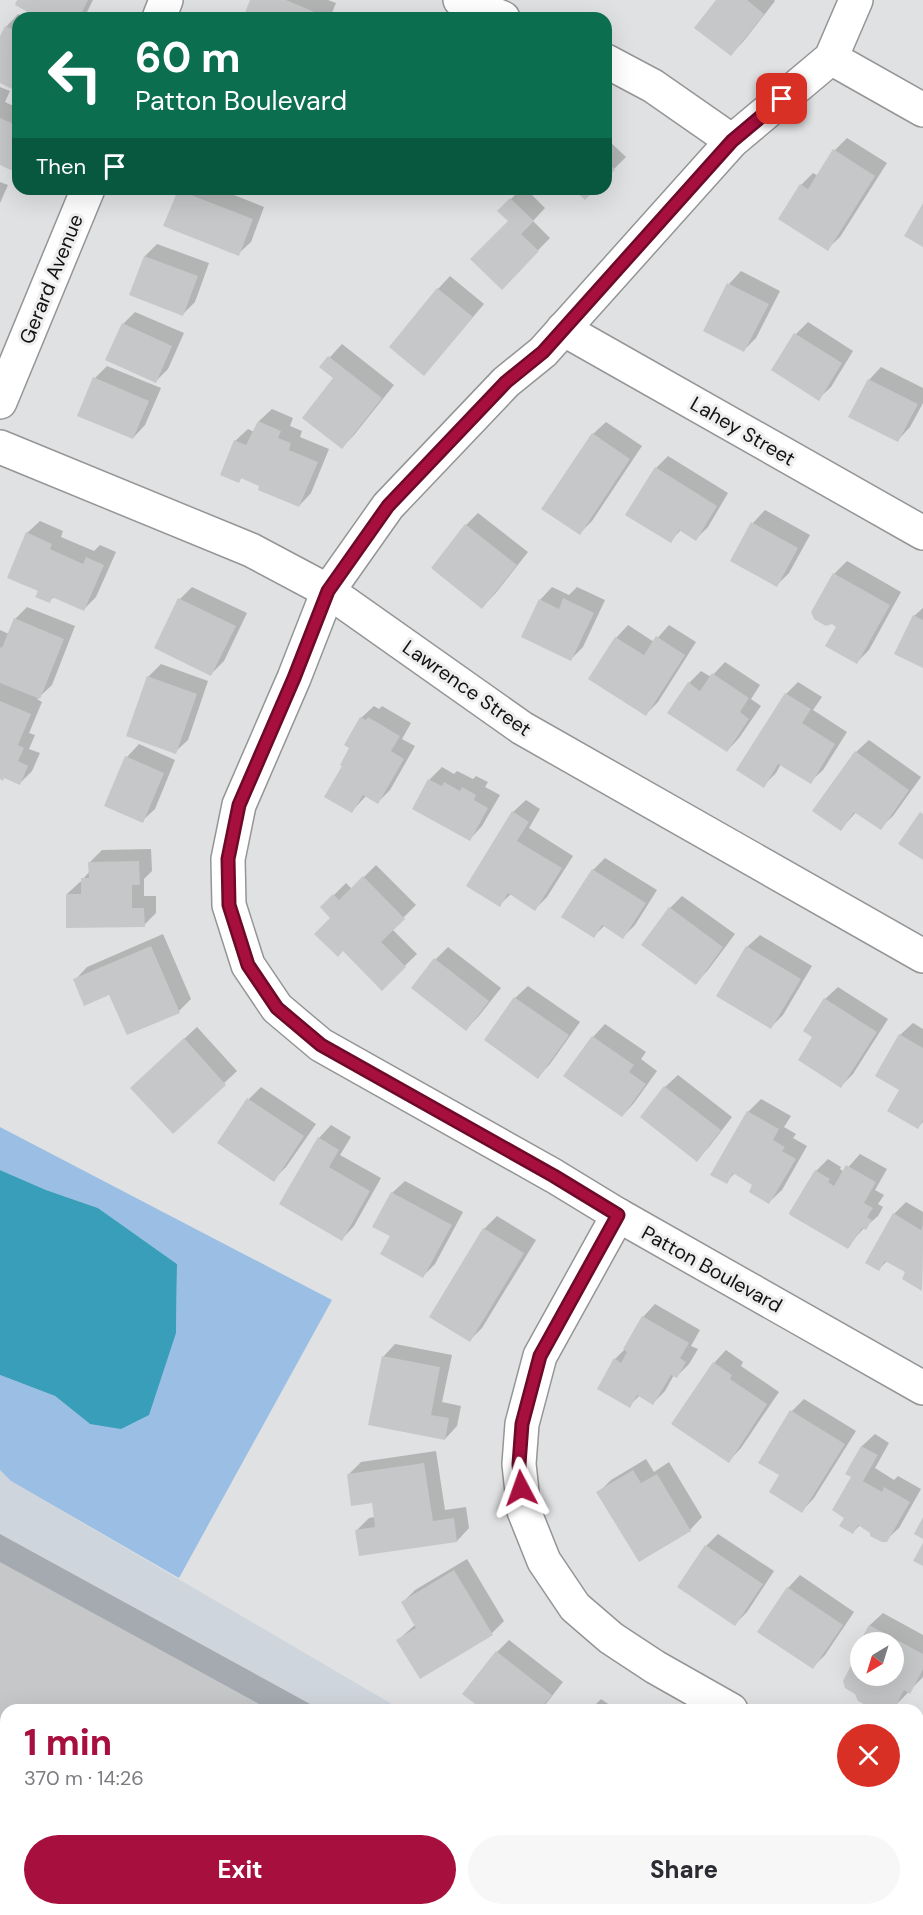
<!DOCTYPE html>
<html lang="en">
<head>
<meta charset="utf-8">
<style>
	:root { --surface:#fff; --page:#f7f7f7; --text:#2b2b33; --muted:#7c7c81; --accent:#a70f3f }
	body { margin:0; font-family:"DM Sans",sans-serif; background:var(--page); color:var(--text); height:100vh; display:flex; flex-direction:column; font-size:22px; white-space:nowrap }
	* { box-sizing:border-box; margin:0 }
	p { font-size:20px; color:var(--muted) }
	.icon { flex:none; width:33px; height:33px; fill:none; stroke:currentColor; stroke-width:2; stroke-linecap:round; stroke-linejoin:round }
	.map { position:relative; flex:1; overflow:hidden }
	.drawer { position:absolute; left:0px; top:1704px; width:924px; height:212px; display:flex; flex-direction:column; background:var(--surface); border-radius:18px 18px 0 0; box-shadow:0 6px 24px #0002 }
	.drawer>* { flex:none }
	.guide { position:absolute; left:12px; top:12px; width:600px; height:183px; border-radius:18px; box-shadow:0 6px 24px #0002; background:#0b6e4f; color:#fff; overflow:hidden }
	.needle { width:39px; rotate:218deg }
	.buttons { position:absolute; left:850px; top:1632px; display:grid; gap:12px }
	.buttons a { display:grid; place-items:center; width:54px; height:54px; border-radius:50%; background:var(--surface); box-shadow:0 6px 24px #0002; font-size:30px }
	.pin { position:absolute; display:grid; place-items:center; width:51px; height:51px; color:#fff; margin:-26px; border-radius:12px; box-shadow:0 3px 9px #0006 }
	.me { position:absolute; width:66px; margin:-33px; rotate:356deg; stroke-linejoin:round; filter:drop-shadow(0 0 4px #0008) }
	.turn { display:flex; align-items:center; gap:21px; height:126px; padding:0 24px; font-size:27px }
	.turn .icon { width:78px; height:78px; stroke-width:2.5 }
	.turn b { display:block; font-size:42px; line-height:51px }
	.then { display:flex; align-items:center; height:57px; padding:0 24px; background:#0003; gap:12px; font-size:22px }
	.round { display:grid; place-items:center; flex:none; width:63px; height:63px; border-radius:32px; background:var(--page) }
	.summary { display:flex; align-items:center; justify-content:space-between; height:102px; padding:0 24px }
	h1 { font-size:36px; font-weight:800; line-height:45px; color:var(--accent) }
	.action { display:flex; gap:12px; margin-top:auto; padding:12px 24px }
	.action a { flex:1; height:69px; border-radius:36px; background:var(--accent); color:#fff; font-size:24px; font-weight:800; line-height:69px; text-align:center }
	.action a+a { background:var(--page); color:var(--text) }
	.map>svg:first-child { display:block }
	.built { fill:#cfd5dc }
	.green { fill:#9bbee5 }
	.water { fill:#399eba }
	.shadow { fill:#0003; fill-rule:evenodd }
	.building { fill:#c6c7c8; fill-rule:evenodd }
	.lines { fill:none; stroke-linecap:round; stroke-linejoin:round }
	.minor-casing { stroke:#959596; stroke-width:36 }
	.minor { stroke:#fff; stroke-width:33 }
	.route-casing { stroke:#6d0a29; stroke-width:15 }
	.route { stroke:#a70f3f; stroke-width:10 }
	.labels { text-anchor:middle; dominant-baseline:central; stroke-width:6; stroke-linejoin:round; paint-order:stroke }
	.street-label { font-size:20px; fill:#121213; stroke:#eeeeef }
</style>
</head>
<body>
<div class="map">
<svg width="923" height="1915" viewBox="0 0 923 1915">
	<rect width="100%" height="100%" fill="#e0e1e2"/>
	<path class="built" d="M 0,1470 L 11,1481 L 402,1710 L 6,1710 L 6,1910 L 739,1910 L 749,1915 L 0,1915 Z"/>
	<path class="green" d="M 0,1127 L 332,1300 L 179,1578 L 11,1481 L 0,1470 L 0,1375 L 55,1396 L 90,1424 L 176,1333 L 177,1264 L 98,1208 L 46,1190 L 0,1170 Z"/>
	<path class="water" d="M 0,1170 L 46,1190 L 98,1208 L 177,1264 L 176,1333 L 149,1415 L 121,1429 L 90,1424 L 55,1396 L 0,1375 Z"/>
	<g class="shadow">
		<path d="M 19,0 L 93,0 L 84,18 L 42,18 Z"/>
		<path d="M 252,0 L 328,0 L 336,3 L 330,18 L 245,18 Z"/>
		<path d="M 717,0 L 774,0 L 775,1 L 743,42 L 731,54 Z"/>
		<path d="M 18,14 L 26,18 L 18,18 L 18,90 L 0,82 L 0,39 L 6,27 Z"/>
		<path d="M 0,87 L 10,91 L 5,102 L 18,108 L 18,167 L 15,170 L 0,163 Z"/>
		<path d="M 606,132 L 610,137 L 608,140 L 626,157 L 606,177 Z"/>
		<path d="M 847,138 L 887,163 L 840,237 L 827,249 L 801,185 L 813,173 L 818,176 L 835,150 Z"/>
		<path d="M 0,182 L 8,185 L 0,203 Z"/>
		<path d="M 180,189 L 219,189 L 264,207 L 251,242 L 238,254 L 179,191 Z"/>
		<path d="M 521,189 L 526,189 L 545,208 L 533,221 L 550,238 L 501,288 L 510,221 L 499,211 Z"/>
		<path d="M 157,244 L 209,263 L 195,302 L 183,314 L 145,256 Z"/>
		<path d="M 741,271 L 780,291 L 756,338 L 744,350 L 705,330 L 729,284 Z"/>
		<path d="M 450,276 L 484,304 L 436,361 L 424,374 L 391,346 L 438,289 Z"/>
		<path d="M 135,312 L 184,333 L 168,369 L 156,381 L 123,324 Z"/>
		<path d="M 808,322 L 853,351 L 831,387 L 818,399 L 796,334 Z"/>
		<path d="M 342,344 L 394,385 L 354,435 L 342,447 L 335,378 L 321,367 Z"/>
		<path d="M 107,366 L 161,388 L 145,425 L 133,438 L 95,378 Z"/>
		<path d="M 881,367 L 923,388 L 923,403 L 910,427 L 898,440 L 869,380 Z"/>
		<path d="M 272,409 L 293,418 L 290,426 L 302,431 L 300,437 L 329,449 L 311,493 L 299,506 L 261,485 L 242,477 L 239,481 L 235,441 L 248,429 L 254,432 L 259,421 Z"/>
		<path d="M 606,422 L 642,446 L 592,521 L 580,533 L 593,434 Z"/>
		<path d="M 668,456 L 728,493 L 708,527 L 696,539 L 681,530 L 670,541 L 656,468 Z"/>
		<path d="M 765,510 L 810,535 L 789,573 L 777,585 L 732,560 L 753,523 Z"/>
		<path d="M 478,513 L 528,552 L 495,594 L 482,607 L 466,525 Z"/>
		<path d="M 40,521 L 63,531 L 61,537 L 94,551 L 100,545 L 116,552 L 96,597 L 84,609 L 54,597 L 49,601 L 40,590 L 27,533 Z"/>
		<path d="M 847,561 L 901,592 L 869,650 L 856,663 L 838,626 L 813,612 L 834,574 Z"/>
		<path d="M 192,587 L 247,613 L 224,661 L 211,674 L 180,599 Z"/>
		<path d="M 552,587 L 569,595 L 577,587 L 605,600 L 583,647 L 571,659 L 540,600 Z"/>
		<path d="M 27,607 L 75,626 L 52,685 L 37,699 L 42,702 L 29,733 L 35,735 L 29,749 L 40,753 L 32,771 L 20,783 L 5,777 L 0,778 L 0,630 L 9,634 L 15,619 Z"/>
		<path d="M 923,608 L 923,667 L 914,616 Z"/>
		<path d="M 628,625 L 654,642 L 669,625 L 696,642 L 658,702 L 646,714 L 590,678 L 616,638 Z"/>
		<path d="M 725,662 L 760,685 L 751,699 L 761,706 L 739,738 L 727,751 L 689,683 L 701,671 L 711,677 Z"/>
		<path d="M 161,664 L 208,681 L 188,740 L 175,752 L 148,677 Z"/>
		<path d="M 798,682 L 822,697 L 813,710 L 847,732 L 823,770 L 810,782 L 781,764 L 776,773 L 763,786 L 786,694 Z"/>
		<path d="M 374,706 L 379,709 L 382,706 L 411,723 L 402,739 L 415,746 L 390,790 L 378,802 L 366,796 L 352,811 L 344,765 L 361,718 Z"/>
		<path d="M 869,740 L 921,777 L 893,816 L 880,828 L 857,811 L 841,829 L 856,752 Z"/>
		<path d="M 139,744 L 175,760 L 155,809 L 142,821 L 127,757 Z"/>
		<path d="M 442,767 L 454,774 L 457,771 L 473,779 L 476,776 L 488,782 L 485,787 L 500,795 L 482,826 L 470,839 L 414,809 L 430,779 Z"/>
		<path d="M 526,800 L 540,809 L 529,828 L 573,856 L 547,897 L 535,909 L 511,894 L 499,905 L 513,812 Z"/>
		<path d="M 151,849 L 152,871 L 144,879 L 144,896 L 156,896 L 156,913 L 144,925 L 67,894 L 80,882 L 83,882 L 83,879 L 90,871 L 90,862 L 102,850 Z"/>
		<path d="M 605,858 L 657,890 L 635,925 L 623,937 L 605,925 L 594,936 L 593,870 Z"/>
		<path d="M 376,865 L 416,905 L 392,929 L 417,954 L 382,988 L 332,918 L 322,907 L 346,883 L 352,889 Z"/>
		<path d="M 682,896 L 735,934 L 708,970 L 696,983 L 670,908 Z"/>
		<path d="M 163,934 L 191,999 L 179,1011 L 110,993 L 75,980 L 87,967 Z"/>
		<path d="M 760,935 L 812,966 L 783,1015 L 771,1027 L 747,947 Z"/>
		<path d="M 448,947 L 501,988 L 478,1017 L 466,1029 L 413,988 L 436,959 Z"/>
		<path d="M 528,986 L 580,1022 L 550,1064 L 538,1077 L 515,998 Z"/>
		<path d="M 838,987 L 888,1019 L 853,1074 L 841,1086 L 815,1037 L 825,999 Z"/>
		<path d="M 913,1023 L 923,1029 L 923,1122 L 918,1127 L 901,1089 L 900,1035 Z"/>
		<path d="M 605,1024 L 646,1052 L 641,1059 L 657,1071 L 634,1103 L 622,1116 L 565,1075 L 593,1037 Z"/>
		<path d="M 197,1027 L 237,1071 L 173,1131 L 145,1075 Z"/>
		<path d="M 678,1075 L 732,1117 L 709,1147 L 697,1160 L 642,1117 L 665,1087 Z"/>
		<path d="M 261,1087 L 316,1124 L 286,1167 L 273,1180 L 219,1143 L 249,1099 Z"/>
		<path d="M 761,1099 L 791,1116 L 784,1127 L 796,1134 L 793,1138 L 807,1146 L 782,1190 L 769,1202 L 755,1184 L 735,1173 L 726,1182 L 713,1174 L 748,1112 Z"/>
		<path d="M 331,1125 L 351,1137 L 340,1155 L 381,1178 L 354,1226 L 342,1239 L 319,1138 Z"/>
		<path d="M 860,1154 L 887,1169 L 875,1190 L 884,1195 L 878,1204 L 883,1207 L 878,1216 L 864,1228 L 847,1247 L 816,1171 L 828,1159 L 841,1167 L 840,1169 L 844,1172 Z"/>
		<path d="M 405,1181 L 463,1212 L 435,1264 L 423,1276 L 392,1236 L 392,1193 Z"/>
		<path d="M 906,1202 L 923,1212 L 922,1289 L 904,1278 L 907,1272 L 888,1260 L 879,1269 L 894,1214 Z"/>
		<path d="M 497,1216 L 536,1240 L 482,1328 L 470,1340 L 431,1317 L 484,1229 Z"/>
		<path d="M 655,1304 L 700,1330 L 691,1346 L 698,1349 L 689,1364 L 676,1377 L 674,1375 L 665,1391 L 653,1403 L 640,1395 L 629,1406 L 615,1359 L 624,1350 L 643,1317 Z"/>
		<path d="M 395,1344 L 452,1355 L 442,1402 L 461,1406 L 457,1426 L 445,1439 L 383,1357 Z"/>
		<path d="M 726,1350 L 743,1362 L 741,1366 L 779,1392 L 741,1448 L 729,1461 L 714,1363 Z"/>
		<path d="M 804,1399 L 856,1431 L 814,1498 L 802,1511 L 781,1475 L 792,1411 Z"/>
		<path d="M 875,1434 L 889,1443 L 875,1468 L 894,1480 L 898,1476 L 921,1489 L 899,1528 L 886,1540 L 860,1525 L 853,1532 L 847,1517 L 853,1476 L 847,1473 L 862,1446 Z"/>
		<path d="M 436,1451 L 445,1510 L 466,1507 L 469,1528 L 457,1541 L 357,1530 L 369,1518 L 375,1517 L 373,1501 L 349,1474 L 361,1462 Z"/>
		<path d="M 646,1459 L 654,1472 L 669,1462 L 702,1517 L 690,1530 L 598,1493 L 611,1480 Z"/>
		<path d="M 0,1534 L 321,1710 L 6,1710 L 6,1799 L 0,1796 Z"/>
		<path d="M 718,1534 L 774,1571 L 747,1612 L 735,1624 L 706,1546 Z"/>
		<path d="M 467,1559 L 504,1621 L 492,1633 L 421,1677 L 398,1640 L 416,1624 L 403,1602 L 415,1590 Z"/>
		<path d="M 800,1575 L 854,1612 L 825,1655 L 813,1667 L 788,1588 Z"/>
		<path d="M 883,1613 L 923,1635 L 923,1677 L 893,1708 L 857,1693 L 855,1661 L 852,1659 L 870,1625 ZM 861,1642 L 894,1642 L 894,1676 L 861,1676 Z"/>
		<path d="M 509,1640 L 563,1682 L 541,1710 L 486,1710 L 497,1652 Z"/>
		<path d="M 601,1699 L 617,1710 L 590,1710 Z"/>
		<path d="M 918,1886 L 922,1888 L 923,1887 L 923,1915 L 867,1915 L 871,1910 L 918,1910 Z"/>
		<path d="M 208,1910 L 684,1910 L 694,1915 L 218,1915 Z"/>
	</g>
	<g class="building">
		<path d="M 17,0 L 88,0 L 79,18 L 39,18 L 15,5 Z"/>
		<path d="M 250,0 L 286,0 L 324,16 L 323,18 L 243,18 Z"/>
		<path d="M 716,0 L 747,0 L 764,14 L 731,56 L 694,28 Z"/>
		<path d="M 5,26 L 18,32 L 18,92 L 0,83 L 0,36 Z"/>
		<path d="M 0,118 L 18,126 L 18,166 L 15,172 L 0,165 Z"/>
		<path d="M 833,149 L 875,176 L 828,251 L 778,219 L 800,184 L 808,189 Z"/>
		<path d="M 606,161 L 615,170 L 606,179 Z"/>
		<path d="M 573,189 L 596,189 L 585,200 Z"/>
		<path d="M 178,190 L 253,219 L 239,256 L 163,226 Z"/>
		<path d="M 510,198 L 534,221 L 521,234 L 539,251 L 502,290 L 470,259 L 508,221 L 497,211 Z"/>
		<path d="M 923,203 L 923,247 L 904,236 Z"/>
		<path d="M 144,256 L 198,276 L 183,316 L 129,295 Z"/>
		<path d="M 727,283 L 769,304 L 744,352 L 703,331 Z"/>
		<path d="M 437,288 L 473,317 L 424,376 L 389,347 Z"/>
		<path d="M 122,323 L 172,346 L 156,383 L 105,360 Z"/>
		<path d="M 794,333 L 842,363 L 819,401 L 771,370 Z"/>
		<path d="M 328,356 L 382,398 L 342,449 L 302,418 L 333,378 L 319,367 Z"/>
		<path d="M 93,377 L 149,401 L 133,439 L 77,416 Z"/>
		<path d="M 868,379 L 918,404 L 898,442 L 848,417 Z"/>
		<path d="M 258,421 L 281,431 L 278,438 L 291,443 L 289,450 L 318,462 L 299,507 L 258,490 L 259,486 L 241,478 L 239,483 L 220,475 L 234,440 L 246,445 Z"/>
		<path d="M 592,433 L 630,459 L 580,535 L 541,509 Z"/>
		<path d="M 655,467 L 717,506 L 696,541 L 679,530 L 671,543 L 625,515 Z"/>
		<path d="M 751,522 L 798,548 L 777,587 L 730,561 Z"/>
		<path d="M 465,524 L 517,565 L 482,609 L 431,568 Z"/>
		<path d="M 26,532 L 52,544 L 50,549 L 83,564 L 86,557 L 104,565 L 84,611 L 52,597 L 50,603 L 35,597 L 38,591 L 7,578 Z"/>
		<path d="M 833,573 L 890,605 L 857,664 L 825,646 L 836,627 L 832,624 L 826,626 L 814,619 L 811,612 Z"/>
		<path d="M 178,598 L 236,626 L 211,676 L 154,648 Z"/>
		<path d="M 563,598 L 594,613 L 571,661 L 521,637 L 539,599 L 559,609 Z"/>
		<path d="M 913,615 L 923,620 L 923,668 L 894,654 Z"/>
		<path d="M 14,618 L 64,639 L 40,699 L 0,683 L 0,647 L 2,648 Z"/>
		<path d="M 656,636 L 685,655 L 646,716 L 588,679 L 615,637 L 644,655 Z"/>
		<path d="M 712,673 L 749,698 L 740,712 L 749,719 L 727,752 L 667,713 L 688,682 L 700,691 Z"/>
		<path d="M 147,676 L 197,694 L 176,754 L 126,736 Z"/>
		<path d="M 785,693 L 811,709 L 802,723 L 835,744 L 811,784 L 778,764 L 764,788 L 736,770 Z"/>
		<path d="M 0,701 L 31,714 L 18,745 L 24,748 L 18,761 L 28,766 L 20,785 L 4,778 L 3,781 L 0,779 Z"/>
		<path d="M 360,717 L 366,720 L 368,717 L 400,736 L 391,751 L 404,759 L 378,804 L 363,795 L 352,813 L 324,797 L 342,766 L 340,765 L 349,748 L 344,745 Z"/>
		<path d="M 855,751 L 909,790 L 881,830 L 854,812 L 841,831 L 812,811 Z"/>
		<path d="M 125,756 L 164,773 L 143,823 L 104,806 Z"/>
		<path d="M 428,779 L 442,786 L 444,782 L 460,791 L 462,787 L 476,795 L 474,800 L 488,808 L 470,841 L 412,809 Z"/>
		<path d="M 512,811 L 529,822 L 517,841 L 562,868 L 535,911 L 508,893 L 500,907 L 466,886 Z"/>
		<path d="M 920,812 L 923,814 L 923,860 L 898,844 Z"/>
		<path d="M 139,861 L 140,885 L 132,885 L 132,908 L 144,908 L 145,927 L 66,928 L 66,894 L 81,894 L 81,878 L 89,878 L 88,862 Z"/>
		<path d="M 592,869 L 646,903 L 623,939 L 602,925 L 594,938 L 561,917 Z"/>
		<path d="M 363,876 L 405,919 L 381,942 L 406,967 L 382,991 L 343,951 L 338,957 L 314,934 L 330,918 L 320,907 L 333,894 L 339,900 Z"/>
		<path d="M 669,907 L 723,947 L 696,985 L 641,945 Z"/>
		<path d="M 151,946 L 180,1013 L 127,1035 L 109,995 L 84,1006 L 73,979 Z"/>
		<path d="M 746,946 L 801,979 L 771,1029 L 716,996 Z"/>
		<path d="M 434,958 L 489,1001 L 466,1031 L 411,988 Z"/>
		<path d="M 514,997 L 569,1035 L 538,1079 L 484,1040 Z"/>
		<path d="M 824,998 L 877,1032 L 841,1088 L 798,1060 L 812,1037 L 803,1031 Z"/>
		<path d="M 899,1034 L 923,1048 L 923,1120 L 918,1129 L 887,1111 L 899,1090 L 875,1076 Z"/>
		<path d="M 592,1036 L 634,1065 L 629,1072 L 646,1084 L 622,1117 L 563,1076 Z"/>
		<path d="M 184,1038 L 226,1085 L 173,1134 L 130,1088 Z"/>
		<path d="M 664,1086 L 721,1130 L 697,1162 L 640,1117 Z"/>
		<path d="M 247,1098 L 304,1136 L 274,1182 L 217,1143 Z"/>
		<path d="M 747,1111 L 779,1129 L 773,1140 L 785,1147 L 782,1151 L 796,1159 L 769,1204 L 749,1192 L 752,1185 L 733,1173 L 727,1184 L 710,1175 Z"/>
		<path d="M 318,1137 L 339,1150 L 329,1167 L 370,1191 L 342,1241 L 279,1204 Z"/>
		<path d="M 846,1165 L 876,1182 L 864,1203 L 873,1208 L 867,1217 L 872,1220 L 866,1230 L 862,1228 L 848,1249 L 790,1215 L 789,1213 L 815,1170 L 830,1179 L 828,1182 L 834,1186 Z"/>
		<path d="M 391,1192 L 452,1225 L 423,1278 L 380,1254 L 390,1236 L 372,1227 Z"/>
		<path d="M 893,1213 L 921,1230 L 923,1225 L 922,1291 L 902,1279 L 905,1272 L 885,1261 L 879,1271 L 865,1263 Z"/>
		<path d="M 483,1228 L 524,1253 L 470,1342 L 429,1317 Z"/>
		<path d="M 642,1316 L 689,1343 L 680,1358 L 686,1362 L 677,1378 L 671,1375 L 653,1405 L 637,1395 L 630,1408 L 597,1389 L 614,1358 L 621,1363 L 627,1352 L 623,1349 Z"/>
		<path d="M 382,1356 L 440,1367 L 431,1415 L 449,1418 L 445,1440 L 368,1425 Z"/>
		<path d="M 713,1362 L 732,1375 L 730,1379 L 767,1404 L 729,1463 L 671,1424 Z"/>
		<path d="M 790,1410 L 845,1444 L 802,1513 L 769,1492 L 779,1475 L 758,1463 Z"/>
		<path d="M 861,1446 L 878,1455 L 863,1481 L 882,1492 L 884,1487 L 910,1502 L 887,1542 L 882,1542 L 870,1536 L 870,1533 L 858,1525 L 853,1534 L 839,1526 L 844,1518 L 832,1510 L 851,1477 L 845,1474 Z"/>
		<path d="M 424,1463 L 433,1521 L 454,1518 L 457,1542 L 359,1556 L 355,1530 L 375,1527 L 372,1503 L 351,1506 L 347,1474 Z"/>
		<path d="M 633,1470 L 641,1483 L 657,1474 L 691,1531 L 639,1562 L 596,1492 Z"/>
		<path d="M 923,1517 L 923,1539 L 914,1534 Z"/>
		<path d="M 923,1543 L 923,1566 L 913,1561 Z"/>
		<path d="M 705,1545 L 763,1584 L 735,1626 L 677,1587 Z"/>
		<path d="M 0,1562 L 270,1710 L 6,1710 L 6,1801 L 0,1798 Z"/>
		<path d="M 454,1570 L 493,1635 L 420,1679 L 396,1640 L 416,1628 L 401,1602 Z"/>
		<path d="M 787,1587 L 843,1625 L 813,1669 L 757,1632 Z"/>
		<path d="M 869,1625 L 923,1654 L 923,1669 L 910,1694 L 904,1690 L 894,1710 L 884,1710 L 875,1705 L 869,1707 L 858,1701 L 855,1694 L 845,1688 L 843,1681 L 853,1662 L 850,1660 ZM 861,1642 L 894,1642 L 894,1676 L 861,1676 Z"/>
		<path d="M 496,1651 L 552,1695 L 540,1710 L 483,1710 L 462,1694 Z"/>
		<path d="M 918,1902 L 923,1904 L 923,1915 L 866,1915 L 869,1910 L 918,1910 Z"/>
		<path d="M 205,1910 L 633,1910 L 643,1915 L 215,1915 Z"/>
	</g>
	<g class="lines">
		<defs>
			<g id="minor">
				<path d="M 460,0 L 503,18"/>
				<path d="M 856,0 L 831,58 L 732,141 L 543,352 L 506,382 L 388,506 L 328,591 L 294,678 L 239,805 L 228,859 L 229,905 L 248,965 L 277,1008 L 321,1045 L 554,1176 L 618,1215 L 923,1388"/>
				<path d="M 159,18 L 166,0"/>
				<path d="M 831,58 L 923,110"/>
				<path d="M 606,61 L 653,86 L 732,141"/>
				<path d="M 563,329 L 923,533"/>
				<path d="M 0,402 L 88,189"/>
				<path d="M 0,447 L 251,550 L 328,591 L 522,728 L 923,956"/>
				<path d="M 618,1215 L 540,1356 L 522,1424 L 519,1464 L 524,1511 L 544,1561 L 575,1607 L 611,1638 L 655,1667 L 731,1710"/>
				<path d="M 918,1816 L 923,1818"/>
				<path d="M 0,1881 L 6,1869"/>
			</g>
		</defs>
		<use href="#minor" class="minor-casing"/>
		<use href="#minor" class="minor"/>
	</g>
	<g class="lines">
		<defs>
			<path id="route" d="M 521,1488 L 519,1464 L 522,1424 L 540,1356 L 618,1215 L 554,1176 L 321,1045 L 277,1008 L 248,965 L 229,905 L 228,859 L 239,805 L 294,678 L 328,591 L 388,506 L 506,382 L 543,352 L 732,141 L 782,99"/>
		</defs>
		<use href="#route" class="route-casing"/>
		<use href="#route" class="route"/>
	</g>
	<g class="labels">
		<g class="street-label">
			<text transform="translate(51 279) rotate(-68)">Gerard Avenue</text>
			<text transform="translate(743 431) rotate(30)">Lahey Street</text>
			<text transform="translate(467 688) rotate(35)">Lawrence Street</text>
			<text transform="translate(712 1269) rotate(29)">Patton Boulevard</text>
		</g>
	</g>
</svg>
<div class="buttons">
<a><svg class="needle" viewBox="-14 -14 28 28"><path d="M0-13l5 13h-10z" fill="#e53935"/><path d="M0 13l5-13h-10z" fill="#7c7c81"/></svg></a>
</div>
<div class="pin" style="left:782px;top:99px;background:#d93025"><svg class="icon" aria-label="arrive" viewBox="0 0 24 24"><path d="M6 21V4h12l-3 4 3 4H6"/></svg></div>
<svg class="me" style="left:521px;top:1488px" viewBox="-20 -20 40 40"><path d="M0-17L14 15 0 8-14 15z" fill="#a70f3f" stroke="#fff" stroke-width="4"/></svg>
<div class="guide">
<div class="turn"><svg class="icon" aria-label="left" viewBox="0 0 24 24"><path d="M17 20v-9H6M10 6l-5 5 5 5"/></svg><div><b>60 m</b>Patton Boulevard</div></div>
<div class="then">Then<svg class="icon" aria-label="arrive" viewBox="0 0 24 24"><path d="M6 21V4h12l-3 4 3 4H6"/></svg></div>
</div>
<section class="drawer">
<div class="summary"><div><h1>1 min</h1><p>370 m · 14:26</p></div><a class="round" style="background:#d93025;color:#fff"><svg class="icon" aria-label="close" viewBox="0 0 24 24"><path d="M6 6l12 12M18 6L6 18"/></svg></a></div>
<div class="action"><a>Exit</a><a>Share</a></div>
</section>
</div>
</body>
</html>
